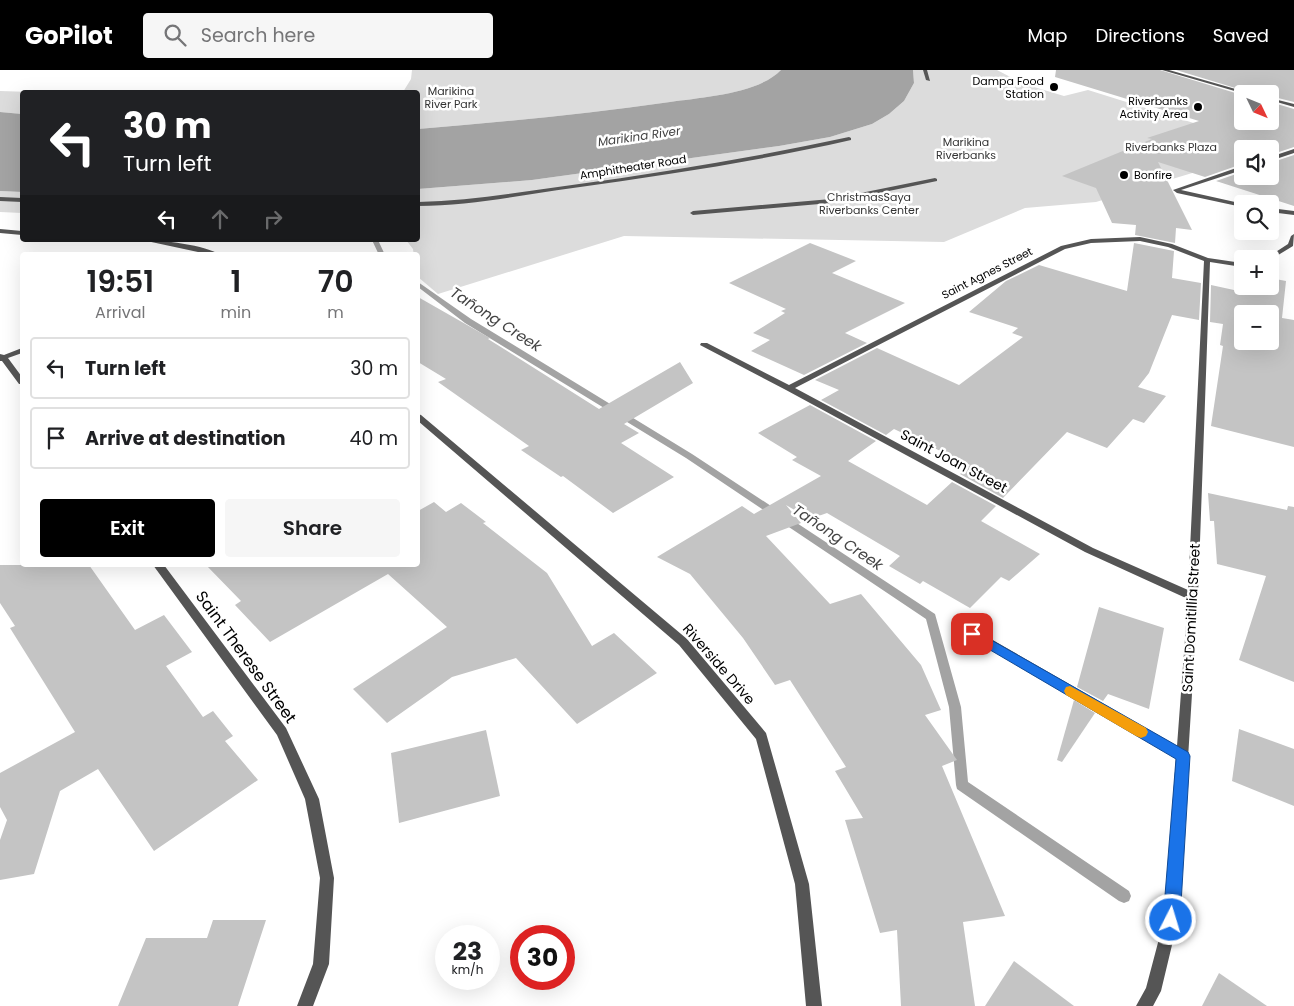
<!DOCTYPE html>
<html lang="en">
<head>
<meta charset="utf-8">
<style>
	:root { --surface:#fff; --page:#f6f6f6; --text:#202124; --muted:#757577; --line:#e0e0e0; --accent:#000 }
	body { margin:0; font-family:Poppins,sans-serif; background:var(--page); color:var(--text); height:100vh; display:flex; flex-direction:column; font-size:19px; white-space:nowrap }
	* { box-sizing:border-box; margin:0 }
	p { font-size:16px; color:var(--muted) }
	.icon { flex:none; width:28px; height:28px; fill:none; stroke:currentColor; stroke-width:2; stroke-linecap:round; stroke-linejoin:round }
	.map { position:relative; flex:1; overflow:hidden }
	.sheet { position:absolute; left:20px; top:182px; width:400px; height:315px; display:flex; flex-direction:column; background:var(--surface); border-radius:5px; box-shadow:0 5px 20px #0002 }
	.sheet>* { flex:none }
	.guide { position:absolute; left:20px; top:20px; width:400px; height:152px; border-radius:5px; box-shadow:0 5px 20px #0002; background:#202124; color:#fff; overflow:hidden }
	.needle { width:32px; rotate:133deg }
	.controls { position:absolute; left:1234px; top:15px; display:grid; gap:10px }
	.controls a { display:grid; place-items:center; width:45px; height:45px; border-radius:5px; background:var(--surface); box-shadow:0 5px 20px #0002; font-size:25px }
	.speed { position:absolute; left:435px; top:855px; display:flex; gap:10px; font-size:25px; font-weight:700; text-align:center }
	.speed>* { display:grid; place-content:center; width:65px; height:65px; border-radius:50%; background:var(--surface); box-shadow:0 5px 20px #0002; line-height:1 }
	.speed small { font-size:12px; font-weight:400 }
	.speed .limit { border:8px solid #d22; background:#fff; color:#111 }
	.pin { position:absolute; display:grid; place-items:center; width:42px; height:42px; color:#fff; margin:-21px; border-radius:10px; box-shadow:0 2px 8px #0006 }
	.me { position:absolute; width:55px; margin:-28px; rotate:5deg; stroke-linejoin:round; filter:drop-shadow(0 0 4px #0008) }
	.turn { display:flex; align-items:center; gap:18px; height:105px; padding:0 20px; font-size:22px }
	.turn .icon { width:65px; height:65px; stroke-width:2.5 }
	.turn b { display:block; font-size:35px; line-height:42px }
	.lanes { display:flex; align-items:center; height:48px; padding:0 20px; background:#0003; justify-content:center; gap:25px; direction:ltr }
	.lanes .off { opacity:.35 }
	.eta { display:flex; justify-content:space-evenly; align-items:center; height:85px; text-align:center }
	.eta b { font-size:30px; font-weight:600; line-height:35px }
	.primary-button { display:flex; gap:10px; margin-top:auto; padding:10px 20px }
	.primary-button a { flex:1; height:58px; border-radius:5px; background:var(--accent); color:#fff; font-size:20px; font-weight:600; line-height:58px; text-align:center }
	.primary-button a+a { background:var(--page); color:var(--text) }
	ul { padding:0; list-style:none }
	li { display:flex; align-items:center; gap:15px; height:62px; margin:0 10px 8px; padding:0 10px; border:2px solid var(--line); border-radius:5px }
	li div { flex:1 }
	li b { display:block; font-size:19px }
	li em { font-style:normal }
	header { display:flex; align-items:center; gap:30px; box-sizing:border-box; height:70px; padding:0 25px; background:var(--accent); color:#fff }
	header strong { font-size:24px }
	nav { display:flex; gap:28px; margin-inline-start:auto; font-size:18px }
	.search { width:350px; height:45px; background:var(--page); display:flex; align-items:center; gap:12px; box-sizing:border-box; padding:0 18px; border-radius:5px; color:var(--muted); font-size:19px }
	.map>svg:first-child { display:block }
	.green { fill:#dcdcdc }
	.water { fill:#a3a3a3 }
	.lines { fill:none; stroke-linecap:round; stroke-linejoin:round }
	.stream { fill:#a3a3a3; fill-rule:evenodd }
	.building { fill:#c4c4c4; fill-rule:evenodd }
	.pedestrian { fill:#555; fill-rule:evenodd }
	.minor { fill:#555; fill-rule:evenodd }
	.tertiary { fill:#555; fill-rule:evenodd }
	.route { fill:#1a73e8; stroke:#114b97 }
	.slow { fill:#f59e0b }
	.poi-dot { fill:#000; stroke:#fff; stroke-width:2 }
	.labels { text-anchor:middle; dominant-baseline:central; stroke-width:5; stroke-linejoin:round; paint-order:stroke }
	.far-poi-label { font-size:11px; fill:#000; stroke:#fff; text-anchor:end }
	.far-park-label { font-size:11px; fill:#333; stroke:#fff }
	.far-street-label { font-size:11px; fill:#000; stroke:#fff }
	.far-water-label { font-size:12px; font-style:italic; fill:#444; stroke:#fff }
	.street-label { font-size:14px; fill:#000; stroke:#fff }
	.water-label { font-size:15px; font-style:italic; fill:#444; stroke:#fff }
	.near-street-label { font-size:16px; fill:#000; stroke:#fff }
</style>
</head>
<body>
<header>
<strong>GoPilot</strong>
<div class="search"><svg class="icon" aria-label="search" viewBox="0 0 24 24"><circle cx="10" cy="10" r="6"/><path d="M15 15l6 6"/></svg>Search here</div>
<nav><a>Map</a><a>Directions</a><a>Saved</a></nav>
</header>
<div class="map">
<svg width="1294" height="936" viewBox="0 0 1294 936">
	<rect width="100%" height="100%" fill="#fff"/>
	<g class="green">
		<path d="M 412,0 L 781,0 C 758,24 702,27 670,32 C 586,44 502,52 418,59 L 418,22 L 403,22 L 411,9 Z"/>
		<path d="M 913,0 L 997,0 L 1024,14 L 1064,26 L 1088,20 L 1274,78 L 1242,79 L 1242,88 L 1096,132 L 1025,138 L 944,172 L 624,166 L 438,224 L 418,207 L 418,185 L 414,185 L 413,179 L 406,170 L 418,170 L 418,119 L 532,110 L 779,76 L 830,67 L 872,54 L 889,44 L 904,31 L 914,13 Z"/>
		<path d="M 0,21 L 32,22 L 22,22 L 22,44 L 0,42 Z"/>
		<path d="M 0,121 L 22,122 L 22,143 L 0,142 Z"/>
	</g>
	<g class="water">
		<path d="M 781,0 L 913,0 L 914,13 L 904,31 L 889,44 L 872,54 L 830,67 L 779,76 L 532,110 L 418,119 L 418,59 C 502,52 586,44 670,32 C 702,27 758,24 781,0 Z"/>
		<path d="M 0,42 L 22,44 L 22,122 L 0,121 Z"/>
	</g>
	<g class="lines">
		<g class="stream">
			<path d="M 372,170 L 378,170 L 385,185 L 379,185 Z"/>
			<path d="M 418,212 L 471,249 L 692,384 L 935,544 L 961,637 L 968,712 L 1129,821 L 1131,826 L 1129,831 L 1124,833 L 1119,831 L 957,719 L 956,715 L 949,637 L 926,549 L 686,388 L 465,253 L 418,217 Z"/>
		</g>
	</g>
	<g class="building">
		<path d="M 1056,0 L 1160,0 L 1242,25 L 1242,51 L 1270,51 L 1270,32 L 1294,39 L 1294,77 L 1270,85 L 1270,79 L 1242,79 L 1242,94 L 1205,107 L 1158,92 L 1192,160 L 1176,158 L 1175,173 L 1135,165 L 1136,155 L 1112,153 L 1096,118 L 1062,106 L 1152,69 L 1147,68 L 1199,51 L 1055,7 Z"/>
		<path d="M 1176,0 L 1294,0 L 1294,32 L 1270,26 L 1270,24 L 1255,24 Z"/>
		<path d="M 1294,85 L 1294,136 L 1216,111 L 1242,102 L 1242,106 L 1270,106 L 1270,93 Z"/>
		<path d="M 810,173 L 856,191 L 832,203 L 905,233 L 845,263 L 867,273 L 804,305 L 751,281 L 770,270 L 753,263 L 785,243 L 781,241 L 786,239 L 729,213 Z"/>
		<path d="M 1134,173 L 1174,181 L 1172,208 L 1201,213 L 1199,250 L 1172,245 L 1149,303 L 1138,317 L 1166,326 L 1144,353 L 1133,349 L 1107,378 L 1067,362 L 1003,428 L 960,404 L 970,395 L 894,359 L 886,365 L 821,330 L 839,320 L 815,310 L 877,278 L 959,315 L 1023,267 L 1012,263 L 1018,258 L 969,242 L 1006,211 L 1039,195 L 1127,221 Z"/>
		<path d="M 1238,202 L 1242,202 L 1242,216 L 1270,216 L 1270,208 L 1286,211 L 1282,248 L 1294,250 L 1294,377 L 1211,356 L 1223,276 L 1220,275 L 1223,254 L 1210,252 L 1211,215 L 1234,220 ZM 1242,244 L 1270,244 L 1270,271 L 1242,271 Z"/>
		<path d="M 418,227 L 490,268 L 488,269 L 599,339 L 680,292 L 693,313 L 624,354 L 639,363 L 621,373 L 674,407 L 613,443 L 563,406 L 561,407 L 521,380 L 529,376 L 438,312 L 446,309 L 418,292 Z"/>
		<path d="M 810,335 L 876,371 L 848,391 L 927,435 L 952,412 L 996,436 L 981,451 L 1040,484 L 1009,511 L 1001,507 L 970,538 L 923,511 L 920,514 L 889,496 L 900,486 L 827,443 L 810,449 L 786,435 L 801,453 L 766,466 L 830,534 L 861,524 L 921,595 L 941,640 L 925,645 L 957,690 L 942,696 L 1005,846 L 963,852 L 975,936 L 901,936 L 897,860 L 880,863 L 845,750 L 863,748 L 835,701 L 846,697 L 790,610 L 775,615 L 743,568 L 690,504 L 657,487 L 742,436 L 754,444 L 821,406 L 792,390 L 797,387 L 758,363 Z"/>
		<path d="M 1208,423 L 1287,440 L 1288,436 L 1294,437 L 1294,612 L 1239,590 L 1266,506 L 1217,494 L 1214,451 L 1210,451 Z"/>
		<path d="M 434,432 L 446,442 L 461,433 L 486,452 L 483,453 L 547,503 L 592,576 L 614,563 L 657,603 L 577,654 L 516,588 L 452,607 L 387,653 L 353,619 L 447,557 L 388,504 L 270,572 L 235,535 L 241,531 L 206,495 L 418,495 L 418,441 Z"/>
		<path d="M 0,495 L 89,495 L 135,560 L 164,545 L 192,582 L 166,596 L 203,647 L 213,641 L 233,666 L 225,671 L 258,710 L 154,781 L 98,699 L 60,721 L 34,804 L 0,810 L 0,770 L 7,750 L 0,737 L 0,703 L 75,662 L 10,558 L 15,556 L 0,533 Z"/>
		<path d="M 1099,537 L 1164,558 L 1149,639 L 1108,624 L 1103,631 L 1077,617 Z"/>
		<path d="M 1074,630 L 1095,643 L 1062,692 L 1057,690 Z"/>
		<path d="M 1239,659 L 1294,679 L 1294,736 L 1232,711 Z"/>
		<path d="M 486,660 L 500,726 L 399,753 L 391,683 Z"/>
		<path d="M 213,850 L 266,850 L 238,936 L 118,936 L 146,868 L 207,868 Z"/>
		<path d="M 1014,891 L 1074,936 L 985,936 Z"/>
		<path d="M 1219,903 L 1267,936 L 1202,936 Z"/>
	</g>
	<g class="lines">
		<g class="pedestrian">
			<path d="M 923,0 L 927,0 L 930,11 L 926,10 Z"/>
			<path d="M 849,67 L 851,68 L 851,70 C 759,91 666,105 573,118 C 521,125 470,136 418,136 L 418,132 C 470,131 521,122 572,115 C 665,102 757,87 849,67 Z"/>
			<path d="M 935,108 L 937,109 L 937,111 L 831,133 L 693,145 L 690,143 L 693,141 L 831,129 Z"/>
			<path d="M 0,127 L 22,128 L 22,132 L 0,131 Z"/>
		</g>
		<g class="minor">
			<path d="M 1294,79 L 1294,83 L 1270,91 L 1270,87 Z"/>
			<path d="M 1242,96 L 1242,100 L 1181,120 L 1244,134 L 1242,134 L 1242,137 L 1177,123 L 1173,120 Z"/>
			<path d="M 1270,138 L 1294,141 L 1294,145 L 1270,142 Z"/>
			<path d="M 0,159 L 22,161 L 22,165 L 0,163 Z"/>
			<path d="M 1294,164 L 1293,176 L 1270,190 L 1270,189 L 1265,189 L 1288,174 L 1291,166 Z"/>
			<path d="M 1140,167 L 1172,174 L 1208,188 L 1242,193 L 1242,197 L 1210,192 L 1198,527 L 1178,850 L 1161,921 L 1153,936 L 1136,936 L 1146,918 L 1164,850 L 1176,688 L 969,567 L 967,564 L 969,561 L 977,561 L 1177,676 L 1188,529 L 1085,482 L 786,320 L 700,275 L 701,273 L 707,273 L 789,315 L 1061,176 L 1091,169 ZM 1140,171 L 1168,177 L 1204,191 L 1188,520 L 1093,478 L 795,318 L 1065,179 L 1091,173 Z"/>
			<path d="M 142,170 C 160,170 207,175 220,185 L 212,185 Z"/>
			<path d="M 22,278 L 22,283 L 8,288 L 22,307 L 22,314 L 19,314 L 2,291 L 0,291 L 0,284 L 4,285 Z"/>
			<path d="M 418,344 L 421,345 L 687,569 L 766,663 L 809,814 L 822,936 L 806,936 L 795,814 L 756,669 L 679,575 L 418,351 Z"/>
			<path d="M 153,495 L 164,495 L 286,658 L 319,729 L 334,808 L 329,894 L 313,936 L 297,936 L 313,894 L 320,808 L 305,729 L 277,665 Z"/>
		</g>
		<g class="tertiary">
			<path d="M 1162,0 L 1169,0 L 1253,24 L 1245,24 Z"/>
			<path d="M 1270,28 L 1294,34 L 1294,37 L 1270,30 Z"/>
		</g>
	</g>
	<path class="route" d="M 972,559 L 1188,682 L 1190,686 L 1180,850 L 1177,856 L 1171,858 L 1166,856 L 1163,850 L 1176,689 L 968,567 L 966,564 L 968,560 Z"/>
	<path class="slow" d="M 1070,616 L 1146,658 L 1148,662 L 1146,666 L 1141,668 L 1136,666 L 1066,625 L 1064,621 L 1066,617 Z"/>
	<g class="poi-dot">
		<circle cx="1054" cy="17" r="5"/>
		<circle cx="1198" cy="37" r="5"/>
		<circle cx="1124" cy="105" r="5"/>
	</g>
	<g class="labels">
		<g class="far-poi-label">
			<text x="1044" y="11">Dampa Food<tspan x="1044" dy="13">Station</tspan></text>
			<text x="1188" y="31">Riverbanks<tspan x="1188" dy="13">Activity Area</tspan></text>
			<text x="1134" y="105" text-anchor="start">Bonfire</text>
		</g>
		<g class="far-park-label">
			<text x="451" y="21">Marikina<tspan x="451" dy="13">River Park</tspan></text>
			<text x="966" y="72">Marikina<tspan x="966" dy="13">Riverbanks</tspan></text>
			<text x="1171" y="77">Riverbanks Plaza</text>
			<text x="869" y="127">ChristmasSaya<tspan x="869" dy="13">Riverbanks Center</tspan></text>
		</g>
		<g class="far-street-label">
			<text transform="translate(633 97) rotate(-9)">Amphitheater Road</text>
			<text transform="translate(987 203) rotate(-27)">Saint Agnes Street</text>
		</g>
		<g class="far-water-label">
			<text transform="translate(639 66) rotate(-8)">Marikina River</text>
		</g>
		<g class="street-label">
			<text transform="translate(954 391) rotate(28)">Saint Joan Street</text>
			<text transform="translate(1191 548) rotate(-87)">Saint Domitillia Street</text>
			<text transform="translate(719 594) rotate(49)">Riverside Drive</text>
		</g>
		<g class="water-label">
			<text transform="translate(496 249) rotate(33)">Tañong Creek</text>
			<text transform="translate(838 467) rotate(34)">Tañong Creek</text>
		</g>
		<g class="near-street-label">
			<text transform="translate(246 587) rotate(54)">Saint Therese Street</text>
		</g>
	</g>
</svg>
<div class="controls">
<a><svg class="needle" viewBox="-14 -14 28 28"><path d="M0-13l5 13h-10z" fill="#e53935"/><path d="M0 13l5-13h-10z" fill="#757577"/></svg></a>
<a><svg class="icon" aria-label="sound" viewBox="0 0 24 24"><path d="M4 9h4l5-4v14l-5-4H4zM17 9q2 3 0 6"/></svg></a>
<a><svg class="icon" aria-label="search" viewBox="0 0 24 24"><circle cx="10" cy="10" r="6"/><path d="M15 15l6 6"/></svg></a>
<a>+</a>
<a>−</a>
</div>
<div class="speed"><div>23<small>km/h</small></div><div class="limit">30</div></div>
<div class="pin" style="left:972px;top:564px;background:#d93025"><svg class="icon" aria-label="arrive" viewBox="0 0 24 24"><path d="M6 21V4h12l-3 4 3 4H6"/></svg></div>
<svg class="me" style="left:1171px;top:850px" viewBox="-20 -20 40 40"><circle r="17" fill="#1a73e8" stroke="#fff" stroke-width="3"/><path d="M0-11L8 9 0 5-8 9z" fill="#fff"/></svg>
<div class="guide">
<div class="turn"><svg class="icon" aria-label="left" viewBox="0 0 24 24"><path d="M17 20v-9H6M10 6l-5 5 5 5"/></svg><div><b>30 m</b>Turn left</div></div>
<div class="lanes"><svg class="icon" aria-label="left" viewBox="0 0 24 24"><path d="M17 20v-9H6M10 6l-5 5 5 5"/></svg><svg class="icon off" aria-label="ahead" viewBox="0 0 24 24"><path d="M12 20V5M6 11l6-6 6 6"/></svg><svg class="icon off" aria-label="right" viewBox="0 0 24 24"><path d="M7 20v-9h11M14 6l5 5-5 5"/></svg></div>
</div>
<section class="sheet">
<div class="eta">
<div><b>19:51</b><p>Arrival</p></div>
<div><b>1</b><p>min</p></div>
<div><b>70</b><p>m</p></div>
</div>
<ul>
<li><svg class="icon" aria-label="left" viewBox="0 0 24 24"><path d="M17 20v-9H6M10 6l-5 5 5 5"/></svg><div><b>Turn left</b></div><em>30 m</em></li>
<li><svg class="icon" aria-label="arrive" viewBox="0 0 24 24"><path d="M6 21V4h12l-3 4 3 4H6"/></svg><div><b>Arrive at destination</b></div><em>40 m</em></li>
</ul>
<div class="primary-button"><a>Exit</a><a>Share</a></div>
</section>
</div>
</body>
</html>
